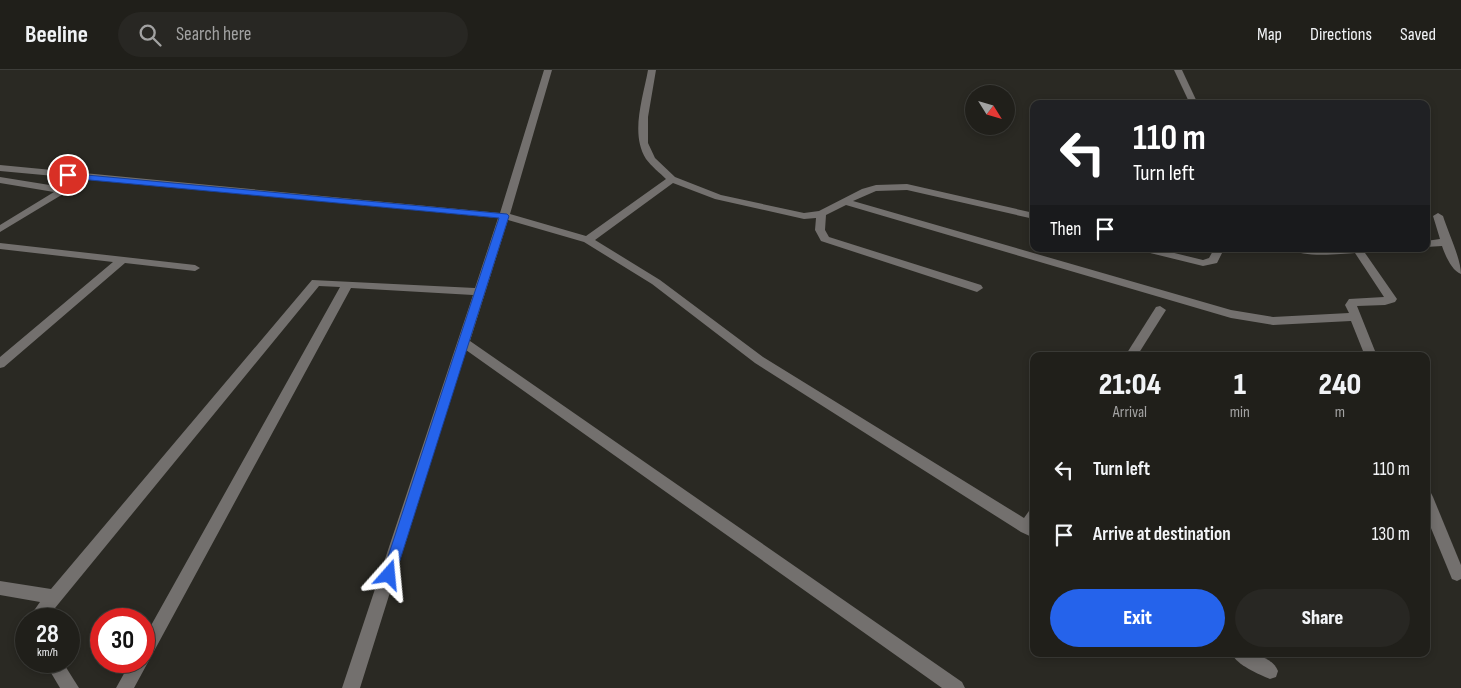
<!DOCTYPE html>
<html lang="en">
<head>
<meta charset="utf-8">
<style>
	:root { --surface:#201f1a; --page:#282723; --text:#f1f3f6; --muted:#a2a2a2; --line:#3d3d39; --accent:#2563eb }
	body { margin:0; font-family:"Sofia Sans Condensed",sans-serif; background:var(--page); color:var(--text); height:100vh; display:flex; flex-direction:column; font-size:19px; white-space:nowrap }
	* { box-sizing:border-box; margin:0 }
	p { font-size:16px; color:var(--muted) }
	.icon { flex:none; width:28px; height:28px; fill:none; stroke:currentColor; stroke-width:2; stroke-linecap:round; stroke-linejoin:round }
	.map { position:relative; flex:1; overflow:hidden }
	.sheet { position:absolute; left:1030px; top:282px; width:400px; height:305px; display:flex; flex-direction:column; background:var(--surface); border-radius:10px; box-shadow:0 2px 8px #0003,0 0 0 1px var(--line) }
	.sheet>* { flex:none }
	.hud { position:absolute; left:1030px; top:30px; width:400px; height:152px; border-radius:10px; box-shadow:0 2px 8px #0003,0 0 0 1px var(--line); background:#202124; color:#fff; overflow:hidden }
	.needle { width:32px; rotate:127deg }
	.buttons { position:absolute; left:965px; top:15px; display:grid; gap:10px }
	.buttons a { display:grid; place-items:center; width:50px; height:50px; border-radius:50%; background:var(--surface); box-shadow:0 2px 8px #0003,0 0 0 1px var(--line); font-size:25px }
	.speed { position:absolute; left:15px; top:538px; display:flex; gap:10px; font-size:25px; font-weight:700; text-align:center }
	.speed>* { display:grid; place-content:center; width:65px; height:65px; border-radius:50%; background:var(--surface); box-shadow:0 2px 8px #0003,0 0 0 1px var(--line); line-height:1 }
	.speed small { font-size:12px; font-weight:400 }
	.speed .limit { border:8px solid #d22; background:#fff; color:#111 }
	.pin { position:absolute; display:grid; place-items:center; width:42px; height:42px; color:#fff; margin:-21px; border:2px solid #fff; border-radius:50%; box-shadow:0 1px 5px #0007 }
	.me { position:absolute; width:55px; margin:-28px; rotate:18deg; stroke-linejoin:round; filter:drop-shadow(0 0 4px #0008) }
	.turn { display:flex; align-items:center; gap:18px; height:105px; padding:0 20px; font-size:22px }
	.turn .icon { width:65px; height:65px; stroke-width:2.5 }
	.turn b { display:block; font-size:35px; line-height:42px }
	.then { display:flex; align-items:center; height:48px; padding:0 20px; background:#0003; gap:10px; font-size:19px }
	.eta { display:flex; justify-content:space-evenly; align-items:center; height:85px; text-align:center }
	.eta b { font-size:30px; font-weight:800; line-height:35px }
	.action { display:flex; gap:10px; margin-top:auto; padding:10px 20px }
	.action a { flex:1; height:58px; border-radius:30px; background:var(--accent); color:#fff; font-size:20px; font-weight:800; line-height:58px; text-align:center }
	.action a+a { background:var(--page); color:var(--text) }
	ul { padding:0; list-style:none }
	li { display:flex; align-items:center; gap:15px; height:65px; padding:0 20px }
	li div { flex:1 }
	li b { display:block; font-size:19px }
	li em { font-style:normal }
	header { display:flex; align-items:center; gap:30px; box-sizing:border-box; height:70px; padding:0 25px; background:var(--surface); border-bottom:1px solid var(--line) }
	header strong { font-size:24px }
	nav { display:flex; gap:28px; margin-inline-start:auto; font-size:18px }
	.search { width:350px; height:45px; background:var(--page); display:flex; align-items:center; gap:12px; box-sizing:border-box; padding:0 18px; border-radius:28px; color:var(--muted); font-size:19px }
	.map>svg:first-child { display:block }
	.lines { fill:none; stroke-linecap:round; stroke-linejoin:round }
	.minor { fill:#73706e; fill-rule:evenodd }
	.route { fill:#2563eb; stroke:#184099 }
</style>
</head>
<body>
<header>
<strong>Beeline</strong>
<div class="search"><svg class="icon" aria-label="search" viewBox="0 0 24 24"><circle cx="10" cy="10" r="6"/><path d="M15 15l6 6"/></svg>Search here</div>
<nav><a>Map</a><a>Directions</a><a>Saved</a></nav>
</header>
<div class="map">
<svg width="1461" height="618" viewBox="0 0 1461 618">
	<rect width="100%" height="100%" fill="#2a2923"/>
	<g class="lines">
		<g class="minor">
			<path d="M 544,0 L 552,0 L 510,144 L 586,166 L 666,109 C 660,103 651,96 646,89 C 630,64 643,28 648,0 L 656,0 L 648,47 L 648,73 L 655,88 L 675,107 L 721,125 L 804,143 L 819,141 L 862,119 L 876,115 L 907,114 L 1034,143 L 1034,149 L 907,120 L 876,121 L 853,131 L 1231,240 L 1273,247 L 1349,243 L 1345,235 L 1349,229 L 1384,227 L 1355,183 C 1342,184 1300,188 1292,179 L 1375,179 L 1374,181 L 1365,183 L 1397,229 L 1395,232 L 1385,235 L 1357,236 L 1377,286 L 1365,286 L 1351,251 L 1273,255 L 1231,248 L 846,135 L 826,145 L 825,160 L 829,167 L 981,215 L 983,218 L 977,222 L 821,171 L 815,160 L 816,148 L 804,149 L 715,129 L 673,113 L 595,170 L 660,210 L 763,287 L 1024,448 L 1029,441 L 1034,439 L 1034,468 L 1021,462 L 755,293 L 652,214 L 584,172 L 508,150 L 470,271 L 962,612 L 965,618 L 942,618 L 466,280 L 360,618 L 342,618 L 473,225 L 351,218 L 134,618 L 116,618 L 131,591 L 144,591 L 144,568 L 340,217 L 319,216 L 46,549 L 28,549 L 40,532 L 0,525 L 0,511 L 51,519 L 312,210 L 475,218 L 498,148 L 88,109 L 0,162 L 0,155 L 54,122 L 0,113 L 0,107 L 62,117 L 76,108 L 0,101 L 0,95 L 500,143 Z"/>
			<path d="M 1174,0 L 1182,0 L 1198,34 L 1190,34 Z"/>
			<path d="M 1438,143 L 1443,146 C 1448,162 1461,189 1461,204 C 1452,201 1445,185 1442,176 L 1426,177 L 1426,171 L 1440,169 L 1433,146 Z"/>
			<path d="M 0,173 L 195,195 L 200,198 L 195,201 L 125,193 L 4,297 L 0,298 L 0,287 L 113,192 L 0,179 Z"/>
			<path d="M 1141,179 L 1158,179 L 1203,190 L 1209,188 L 1214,179 L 1224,179 L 1217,193 L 1203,196 L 1142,181 Z"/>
			<path d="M 1160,236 L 1166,240 L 1137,286 L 1125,286 L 1156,237 Z"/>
			<path d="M 1426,421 L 1431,423 L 1433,427 L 1461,495 L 1461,509 L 1457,511 L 1452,509 L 1426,446 Z"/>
			<path d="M 1232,584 C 1247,583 1271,584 1278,601 L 1276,607 L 1270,609 C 1258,604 1237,595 1232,584 Z"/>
			<path d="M 44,591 L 62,591 L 79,618 L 60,618 Z"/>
		</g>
	</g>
	<path class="route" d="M 65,103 L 507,144 L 509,146 L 394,509 L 389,511 L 384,509 L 382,505 L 499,148 L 68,108 L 65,107 Z"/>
</svg>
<div class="buttons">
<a><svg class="needle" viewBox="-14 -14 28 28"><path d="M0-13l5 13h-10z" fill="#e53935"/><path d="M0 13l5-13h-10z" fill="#a2a2a2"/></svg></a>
</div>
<div class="speed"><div>28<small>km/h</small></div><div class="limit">30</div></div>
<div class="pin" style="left:68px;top:105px;background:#d93025"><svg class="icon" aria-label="arrive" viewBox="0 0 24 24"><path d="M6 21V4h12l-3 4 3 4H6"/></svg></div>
<svg class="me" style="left:389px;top:505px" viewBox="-20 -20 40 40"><path d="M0-17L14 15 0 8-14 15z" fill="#2563eb" stroke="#fff" stroke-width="4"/></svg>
<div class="hud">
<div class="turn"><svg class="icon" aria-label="left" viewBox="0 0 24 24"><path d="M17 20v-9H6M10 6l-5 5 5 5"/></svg><div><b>110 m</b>Turn left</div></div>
<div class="then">Then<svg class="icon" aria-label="arrive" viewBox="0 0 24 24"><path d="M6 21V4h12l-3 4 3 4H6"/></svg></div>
</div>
<section class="sheet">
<div class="eta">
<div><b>21:04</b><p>Arrival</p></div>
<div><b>1</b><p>min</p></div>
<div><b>240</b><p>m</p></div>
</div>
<ul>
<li><svg class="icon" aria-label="left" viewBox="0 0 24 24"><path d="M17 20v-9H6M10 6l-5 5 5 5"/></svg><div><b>Turn left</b></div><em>110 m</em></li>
<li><svg class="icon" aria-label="arrive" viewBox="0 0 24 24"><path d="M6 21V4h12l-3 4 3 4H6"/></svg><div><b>Arrive at destination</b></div><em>130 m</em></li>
</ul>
<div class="action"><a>Exit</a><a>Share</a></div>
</section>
</div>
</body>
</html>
